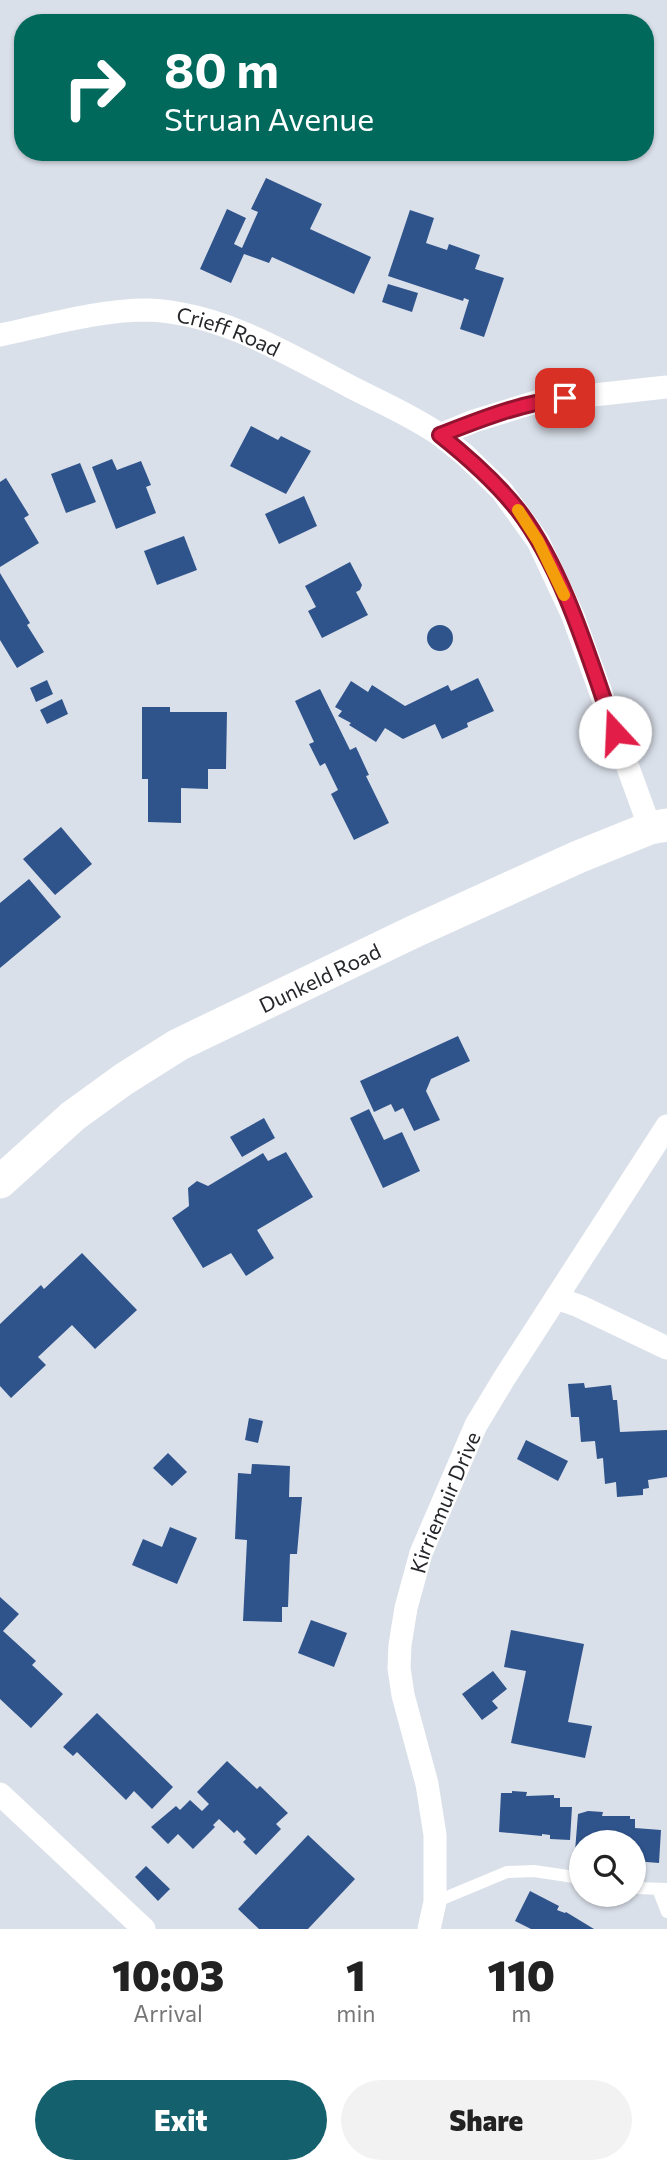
<!DOCTYPE html>
<html lang="en">
<head>
<meta charset="utf-8">
<style>
	:root { --surface:#fff; --page:#f2f2f2; --text:#222; --muted:#767676; --accent:#15606d }
	body { margin:0; font-family:Commissioner,sans-serif; background:var(--page); color:var(--text); height:100vh; display:flex; flex-direction:column; font-size:26px; white-space:nowrap }
	* { box-sizing:border-box; margin:0 }
	p { font-size:23px; color:var(--muted) }
	.icon { flex:none; width:38px; height:38px; fill:none; stroke:currentColor; stroke-width:2; stroke-linecap:round; stroke-linejoin:round }
	.map { position:relative; height:1929px; overflow:hidden }
	.sheet { display:flex; flex-direction:column; background:var(--surface); flex:1 }
	.sheet>* { flex:none }
	.top-card { position:absolute; left:14px; top:14px; width:640px; height:147px; border-radius:28px; box-shadow:0 2px 5px #0004; background:#00695c; color:#fff; overflow:hidden }
	.controls { position:absolute; left:569px; top:1830px; display:grid; gap:14px }
	.controls a { display:grid; place-items:center; width:77px; height:77px; border-radius:50%; background:var(--surface); box-shadow:0 2px 5px #0004; font-size:35px }
	.pin { position:absolute; display:grid; place-items:center; width:60px; height:60px; color:#fff; margin:-30px; border-radius:14px; box-shadow:0 4px 10px #0006 }
	.me { position:absolute; width:77px; margin:-38px; rotate:340deg; stroke-linejoin:round; filter:drop-shadow(0 0 5px #0008) }
	.turn { display:flex; align-items:center; gap:24px; height:147px; padding:0 35px; font-size:32px }
	.turn .icon { width:91px; height:91px; stroke-width:2.5 }
	.turn b { display:block; font-size:49px; line-height:60px }
	.eta { display:flex; justify-content:space-evenly; align-items:center; height:119px; text-align:center }
	.eta b { font-size:42px; font-weight:800; line-height:49px }
	.action { display:flex; gap:14px; margin-top:auto; padding:14px 35px }
	.action a { flex:1; height:80px; border-radius:42px; background:var(--accent); color:#fff; font-size:28px; font-weight:800; line-height:80px; text-align:center }
	.action a+a { background:var(--page); color:var(--text) }
	.map>svg:first-child { display:block }
	.building { fill:#2f538b }
	.lines { fill:none; stroke-linecap:round; stroke-linejoin:round }
	.service { stroke:#fff; stroke-width:12 }
	.minor { stroke:#fff; stroke-width:23 }
	.secondary { stroke:#fff; stroke-width:33 }
	.route-casing { stroke:#92132f; stroke-width:18 }
	.route { stroke:#e11d48; stroke-width:12 }
	.slow { stroke:#f59e0b; stroke-width:12 }
	.labels { text-anchor:middle; dominant-baseline:central; stroke-width:7; stroke-linejoin:round; paint-order:stroke }
	.street-label { font-size:21px; fill:#24262a; stroke:#e7edf7 }
</style>
</head>
<body>
<div class="map">
<svg width="667" height="1929" viewBox="0 0 667 1929">
	<rect width="100%" height="100%" fill="#dae0ea"/>
	<g class="building">
		<path d="M 266,178 L 322,204 L 310,229 L 371,257 L 354,294 L 272,257 L 269,263 L 244,254 L 231,283 L 200,269 L 227,209 L 246,218 L 234,244 L 242,248 L 258,212 L 251,209 Z"/>
		<path d="M 410,210 L 434,218 L 426,243 L 447,250 L 449,244 L 480,255 L 475,269 L 504,278 L 484,337 L 460,329 L 469,300 L 464,298 L 463,301 L 388,276 Z"/>
		<path d="M 388,284 L 418,293 L 412,312 L 382,302 Z"/>
		<path d="M 251,426 L 278,440 L 281,436 L 311,451 L 286,494 L 230,466 Z"/>
		<path d="M 112,459 L 117,470 L 141,461 L 151,485 L 146,487 L 156,513 L 116,529 L 92,467 Z"/>
		<path d="M 80,463 L 96,502 L 66,513 L 51,474 Z"/>
		<path d="M 6,478 L 29,515 L 24,518 L 39,543 L 0,567 L 0,482 Z"/>
		<path d="M 304,496 L 317,526 L 279,544 L 265,514 Z"/>
		<path d="M 184,536 L 197,570 L 157,585 L 144,551 Z"/>
		<path d="M 350,562 L 362,585 L 360,590 L 356,592 L 368,615 L 322,638 L 308,611 L 316,607 L 305,586 Z"/>
		<path d="M 0,573 L 30,623 L 27,625 L 44,652 L 17,668 L 0,640 Z"/>
		<circle cx="440" cy="638" r="13"/>
		<path d="M 478,678 L 494,711 L 467,723 L 468,727 L 442,739 L 435,724 L 403,739 L 385,728 L 376,742 L 349,725 L 351,723 L 338,716 L 342,711 L 335,707 L 351,681 L 368,692 L 372,685 L 405,706 L 448,685 L 451,691 Z"/>
		<path d="M 47,680 L 53,694 L 36,702 L 30,688 Z"/>
		<path d="M 320,689 L 350,750 L 356,747 L 369,775 L 366,776 L 389,823 L 354,840 L 331,794 L 338,790 L 325,763 L 320,766 L 309,744 L 314,742 L 295,701 Z"/>
		<path d="M 62,699 L 68,714 L 47,724 L 40,710 Z"/>
		<path d="M 142,707 L 170,707 L 170,712 L 227,712 L 226,769 L 208,769 L 208,789 L 181,788 L 181,823 L 148,822 L 148,779 L 142,779 Z"/>
		<path d="M 61,827 L 92,864 L 55,895 L 23,859 Z"/>
		<path d="M 29,879 L 61,917 L 0,968 L 0,903 Z"/>
		<path d="M 458,1036 L 470,1061 L 431,1079 L 426,1091 L 440,1120 L 414,1131 L 403,1108 L 395,1112 L 391,1104 L 374,1112 L 360,1081 Z"/>
		<path d="M 369,1109 L 384,1140 L 402,1132 L 420,1171 L 383,1188 L 350,1118 Z"/>
		<path d="M 264,1118 L 275,1138 L 242,1157 L 230,1137 Z"/>
		<path d="M 286,1152 L 313,1197 L 257,1230 L 274,1258 L 246,1276 L 231,1253 L 203,1268 L 172,1218 L 189,1206 L 188,1188 L 197,1181 L 208,1186 L 263,1153 L 268,1161 Z"/>
		<path d="M 82,1253 L 137,1310 L 95,1349 L 72,1325 L 38,1357 L 46,1365 L 11,1398 L 0,1386 L 0,1324 L 41,1285 L 44,1289 Z"/>
		<path d="M 584,1383 L 585,1388 L 611,1385 L 613,1400 L 617,1400 L 620,1432 L 667,1430 L 667,1477 L 648,1480 L 649,1488 L 643,1489 L 643,1495 L 617,1497 L 616,1482 L 605,1484 L 603,1458 L 597,1459 L 595,1441 L 581,1442 L 579,1417 L 571,1417 L 568,1384 Z"/>
		<path d="M 249,1418 L 263,1421 L 258,1443 L 245,1440 Z"/>
		<path d="M 526,1440 L 568,1461 L 558,1481 L 517,1459 Z"/>
		<path d="M 168,1453 L 187,1472 L 172,1486 L 153,1468 Z"/>
		<path d="M 252,1464 L 290,1466 L 289,1497 L 302,1497 L 297,1554 L 290,1554 L 288,1607 L 282,1607 L 282,1622 L 243,1621 L 247,1540 L 235,1539 L 238,1473 L 251,1474 Z"/>
		<path d="M 170,1527 L 197,1538 L 177,1584 L 132,1565 L 143,1539 L 162,1547 Z"/>
		<path d="M 0,1597 L 19,1614 L 3,1631 L 36,1661 L 32,1665 L 63,1694 L 31,1728 L 0,1699 Z"/>
		<path d="M 311,1620 L 347,1633 L 334,1667 L 298,1653 Z"/>
		<path d="M 511,1630 L 584,1644 L 568,1722 L 592,1726 L 585,1758 L 511,1743 L 526,1671 L 504,1667 Z"/>
		<path d="M 493,1671 L 507,1689 L 492,1701 L 498,1708 L 482,1720 L 462,1694 Z"/>
		<path d="M 97,1713 L 173,1787 L 152,1809 L 134,1791 L 126,1800 L 77,1752 L 73,1756 L 63,1747 Z"/>
		<path d="M 227,1761 L 257,1789 L 260,1786 L 288,1813 L 276,1824 L 281,1829 L 256,1855 L 243,1842 L 246,1839 L 237,1830 L 234,1833 L 219,1819 L 213,1825 L 215,1827 L 193,1849 L 178,1834 L 168,1844 L 151,1827 L 176,1806 L 180,1810 L 190,1800 L 202,1811 L 209,1804 L 197,1792 Z"/>
		<path d="M 512,1791 L 527,1792 L 526,1796 L 554,1795 L 554,1798 L 560,1798 L 560,1807 L 572,1807 L 570,1840 L 550,1839 L 550,1835 L 542,1834 L 542,1836 L 499,1832 L 501,1793 L 512,1793 Z"/>
		<path d="M 588,1811 L 603,1812 L 602,1816 L 630,1816 L 630,1819 L 635,1819 L 635,1828 L 661,1830 L 659,1863 L 634,1861 L 634,1843 L 581,1843 L 581,1851 L 575,1851 L 578,1814 Z"/>
		<path d="M 308,1835 L 355,1879 L 308,1929 L 259,1929 L 238,1909 Z"/>
		<path d="M 146,1866 L 170,1889 L 158,1901 L 135,1877 Z"/>
		<path d="M 530,1891 L 559,1906 L 557,1910 L 565,1913 L 566,1912 L 594,1929 L 531,1929 L 515,1921 Z"/>
	</g>
	<g class="lines">
		<g class="service">
			<path d="M 634,1888 L 667,1889"/>
			<path d="M 658,1889 L 667,1912"/>
			<path d="M 435,1902 L 507,1872 L 534,1871 L 581,1878"/>
		</g>
		<g class="minor">
			<path id="s1" d="M 0,335 C 48,325 98,310 147,310 C 220,312 288,354 351,387 C 380,402 413,416 440,435"/>
			<path d="M 650,828 L 573,616 L 538,541 L 502,491 L 465,455 L 440,435 L 474,421 L 539,401 L 667,387"/>
			<path d="M 556,1298 L 579,1306 L 667,1348"/>
			<path d="M 0,1794 L 144,1929"/>
			<path id="s2" d="M 429,1929 L 435,1902 L 435,1835 L 427,1784 L 403,1695 L 399,1668 L 400,1645 L 406,1608 L 421,1553 L 476,1425 L 505,1377 L 667,1126"/>
		</g>
		<path class="secondary" id="s3" d="M 0,1182 L 73,1116 L 124,1079 L 178,1045 L 413,932 L 578,857 L 650,828 L 667,825"/>
	</g>
	<g class="lines">
		<defs>
			<path id="route" d="M 565,398 C 521,403 481,419 440,435 C 469,458 495,481 518,510 C 564,570 590,661 615,732"/>
		</defs>
		<use href="#route" class="route-casing"/>
		<use href="#route" class="route"/>
		<path class="slow" d="M 518,510 L 538,541 L 564,595"/>
	</g>
	<g class="labels">
		<g class="street-label">
			<text stroke="none"><textPath href="#s1" startOffset="234">Crieff Road</textPath></text>
			<text stroke="none"><textPath href="#s3" startOffset="382">Dunkeld Road</textPath></text>
			<text stroke="none"><textPath href="#s2" startOffset="439">Kirriemuir Drive</textPath></text>
		</g>
	</g>
</svg>
<div class="controls">
<a><svg class="icon" aria-label="search" viewBox="0 0 24 24"><circle cx="10" cy="10" r="6"/><path d="M15 15l6 6"/></svg></a>
</div>
<div class="pin" style="left:565px;top:398px;background:#d93025"><svg class="icon" aria-label="arrive" viewBox="0 0 24 24"><path d="M6 21V4h12l-3 4 3 4H6"/></svg></div>
<svg class="me" style="left:615px;top:732px" viewBox="-20 -20 40 40"><circle r="19" fill="#fff"/><path d="M0-13L10 11 0 6-10 11z" fill="#e11d48"/></svg>
<div class="top-card">
<div class="turn"><svg class="icon" aria-label="right" viewBox="0 0 24 24"><path d="M7 20v-9h11M14 6l5 5-5 5"/></svg><div><b>80 m</b>Struan Avenue</div></div>
</div>
</div>
<section class="sheet">
<div class="eta">
<div><b>10:03</b><p>Arrival</p></div>
<div><b>1</b><p>min</p></div>
<div><b>110</b><p>m</p></div>
</div>
<div class="action"><a>Exit</a><a>Share</a></div>
</section>
</body>
</html>
